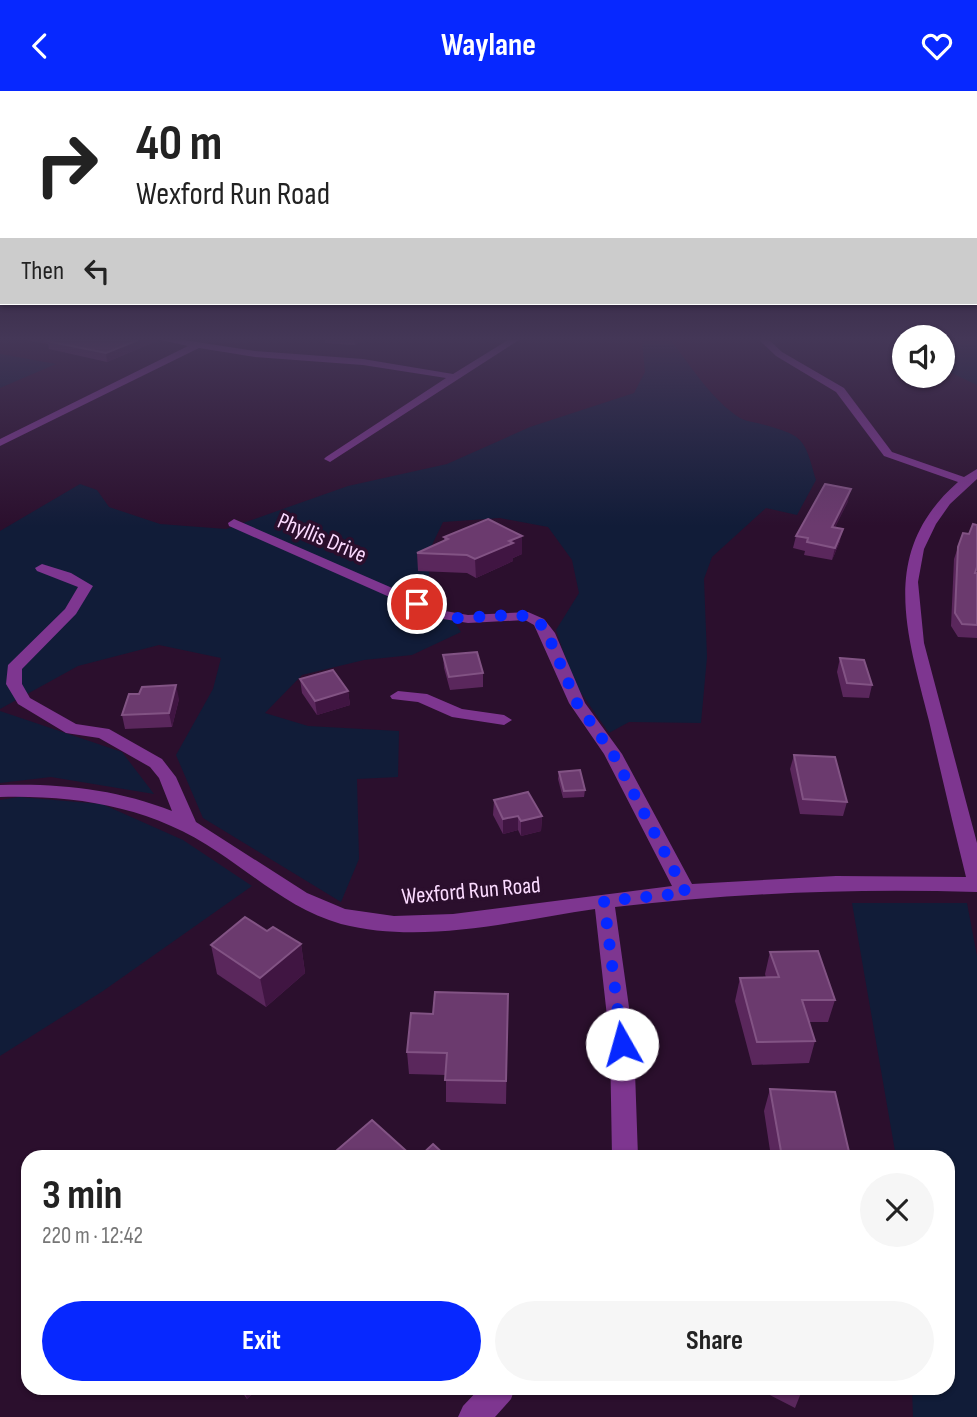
<!DOCTYPE html>
<html lang="en">
<head>
<meta charset="utf-8">
<style>
	:root { --surface:#fff; --page:#f6f6f6; --text:#222; --muted:#767676; --accent:#0728ff }
	body { margin:0; font-family:"Sofia Sans Condensed",sans-serif; background:var(--page); color:var(--text); height:100vh; display:flex; flex-direction:column; font-size:26px; white-space:nowrap }
	* { box-sizing:border-box; margin:0 }
	p { font-size:23px; color:var(--muted) }
	.icon { flex:none; width:38px; height:38px; fill:none; stroke:currentColor; stroke-width:2; stroke-linecap:round; stroke-linejoin:round }
	.map { position:relative; flex:1; overflow:hidden }
	.sheet { position:absolute; left:21px; top:1059px; width:934px; height:245px; display:flex; flex-direction:column; background:var(--surface); border-radius:21px; box-shadow:0 2px 5px #0004 }
	.sheet>* { flex:none }
	.top-card { position:absolute; left:0px; top:0px; width:978px; height:214px; box-shadow:0 2px 5px #0004; background:#fff; color:var(--text); overflow:hidden }
	.controls { position:absolute; left:892px; top:234px; display:grid; gap:14px }
	.controls a { display:grid; place-items:center; width:63px; height:63px; border-radius:50%; background:var(--surface); box-shadow:0 2px 5px #0004; font-size:35px }
	.pin { position:absolute; display:grid; place-items:center; width:60px; height:60px; color:#fff; margin:-30px; border:4px solid #fff; border-radius:50%; box-shadow:0 2px 7px #0007 }
	.me { position:absolute; width:77px; margin:-38px; rotate:353deg; stroke-linejoin:round; filter:drop-shadow(0 0 5px #0008) }
	.turn { display:flex; align-items:center; gap:24px; height:147px; padding:0 21px; font-size:32px }
	.turn .icon { width:91px; height:91px; stroke-width:2.5 }
	.turn b { display:block; font-size:49px; line-height:60px }
	.then { display:flex; align-items:center; height:66px; padding:0 21px; background:#0003; gap:14px; font-size:26px }
	.round { display:grid; place-items:center; flex:none; width:74px; height:74px; border-radius:37px; background:var(--page) }
	.head { display:flex; align-items:center; justify-content:space-between; height:119px; padding:0 21px }
	h1 { font-size:42px; font-weight:700; line-height:52px }
	.button { display:flex; gap:14px; margin-top:auto; padding:14px 21px }
	.button a { flex:1; height:80px; border-radius:42px; background:var(--accent); color:#fff; font-size:28px; font-weight:700; line-height:80px; text-align:center }
	.button a+a { background:var(--page); color:var(--text) }
	header { display:flex; justify-content:space-between; align-items:center; height:91px; padding:0 21px; background:var(--accent); color:#fff; font-size:32px; font-weight:700 }
	.map>svg:first-child { display:block }
	.green { fill:#111c38 }
	.lines { fill:none; stroke-linecap:round; stroke-linejoin:round }
	.minor { fill:#7e3690; fill-rule:evenodd }
	.wall { fill:#5a275c }
	.shaded-wall { fill:#401542 }
	.building { fill:#6b3a6e; stroke:#825384; stroke-width:2 }
	.route { stroke:#0728ff; stroke-width:12; stroke-dasharray:0 21.6 }
	.labels { text-anchor:middle; dominant-baseline:central; stroke-width:7; stroke-linejoin:round; paint-order:stroke }
	.street-label { font-size:23px; fill:#fbdbff; stroke:#2b0f2d }
</style>
</head>
<body>
<header><svg class="icon" aria-label="back" viewBox="0 0 24 24"><path d="M15 5l-7 7 7 7"/></svg>Waylane<svg class="icon" aria-label="heart" viewBox="0 0 24 24"><path d="M12 20l-8-8c-3-5 5-10 8-4 3-6 11-1 8 4z"/></svg></header>
<div class="map">
<svg width="977" height="1326" viewBox="0 0 977 1326">
	<rect width="100%" height="100%" fill="#2b0f2d"/>
	<g class="green">
		<path d="M 642,249 L 671,249 C 691,276 712,309 740,327 C 745,330 754,331 761,333 C 804,345 804,346 816,389 L 797,424 L 766,417 L 712,466 L 704,488 L 707,566 L 701,632 L 629,631 L 609,642 L 574,592 L 556,539 L 579,502 L 572,469 L 548,436 L 500,427 L 443,431 L 432,454 L 428,494 L 461,541 L 412,564 L 364,569 L 302,584 L 265,622 L 308,635 L 399,640 L 398,686 L 357,688 L 359,768 L 341,811 L 203,727 L 176,664 L 213,598 L 221,567 L 159,554 L 78,575 L 0,618 L 0,440 L 80,393 L 97,399 L 109,416 L 160,433 L 226,438 L 348,395 L 447,373 L 530,336 L 634,302 L 645,281 Z"/>
		<path d="M 943,249 L 977,249 L 977,294 L 943,278 Z"/>
		<path d="M 0,263 L 1,263 L 56,273 L 0,297 Z"/>
		<path d="M 0,620 L 122,661 L 154,703 L 51,686 L 0,692 Z"/>
		<path d="M 19,706 L 102,713 L 183,749 L 252,795 L 103,900 L 0,965 L 0,709 Z"/>
		<path d="M 852,812 L 967,812 L 977,865 L 977,1326 L 913,1326 L 912,1297 L 948,1297 L 948,1066 L 896,1066 Z"/>
	</g>
	<g class="lines">
		<g class="minor">
			<path d="M 161,249 L 184,249 L 255,260 L 363,268 L 453,283 L 508,249 L 519,249 L 330,371 L 324,368 L 326,366 L 446,287 L 363,274 L 255,266 L 199,257 L 0,355 L 0,348 L 188,255 Z"/>
			<path d="M 759,249 L 769,249 L 782,261 L 844,297 L 892,361 L 964,386 L 977,378 L 977,388 L 950,413 L 936,433 L 924,458 L 918,491 L 924,552 L 977,752 L 977,801 C 856,797 735,802 615,816 L 634,952 L 638,1066 L 612,1066 L 610,952 L 595,818 C 512,830 424,854 341,833 C 294,820 257,787 218,761 C 152,716 78,704 0,706 L 0,694 C 59,692 117,698 172,720 L 159,687 L 150,676 L 99,647 L 66,642 L 18,613 L 6,593 L 8,574 L 65,518 L 78,496 L 37,480 L 35,477 L 42,473 L 71,482 L 93,495 L 76,523 L 22,578 L 22,593 L 30,607 L 76,633 L 109,638 L 162,668 L 176,686 L 196,731 L 307,802 L 345,818 L 394,825 L 453,823 L 672,795 L 604,663 L 569,612 L 534,534 L 525,529 L 468,532 L 437,527 L 229,435 L 228,432 L 234,428 L 445,520 L 468,524 L 528,521 L 544,528 L 555,542 L 585,612 L 622,663 L 692,793 L 836,785 L 966,786 C 953,734 941,682 929,630 C 907,542 878,461 958,391 L 884,365 L 836,301 L 776,265 Z"/>
			<path d="M 398,600 L 427,603 L 462,618 L 504,624 L 512,629 L 504,634 L 452,626 L 418,611 L 392,608 L 390,605 Z"/>
			<path d="M 480,1297 L 515,1297 L 511,1308 L 495,1326 L 458,1326 L 463,1315 Z"/>
		</g>
	</g>
	<g class="wall">
		<path d="M 25,249 L 159,249 L 107,271 L 49,258 L 48,253 Z"/>
		<path d="M 325,249 L 363,249 L 355,254 L 325,252 Z"/>
		<path d="M 848,410 L 835,436 L 840,450 L 832,469 L 804,464 L 805,460 L 793,457 L 796,445 Z"/>
		<path d="M 977,434 L 977,478 L 976,482 L 977,482 L 977,547 L 958,546 L 951,535 L 954,468 L 958,456 Z"/>
		<path d="M 522,445 L 522,463 L 513,467 L 513,470 L 476,487 L 467,482 L 418,480 L 417,462 L 444,450 L 444,446 Z"/>
		<path d="M 443,564 L 483,582 L 483,596 L 450,599 L 444,577 Z"/>
		<path d="M 840,567 L 872,594 L 869,607 L 843,606 L 837,581 Z"/>
		<path d="M 300,588 L 348,600 L 350,614 L 317,624 L 302,602 Z"/>
		<path d="M 179,608 L 172,636 L 125,638 L 122,624 Z"/>
		<path d="M 794,664 L 847,711 L 843,725 L 800,723 L 790,678 Z"/>
		<path d="M 559,681 L 585,699 L 584,706 L 563,707 L 558,688 Z"/>
		<path d="M 494,709 L 542,725 L 541,740 L 521,745 L 518,739 L 503,743 L 493,724 Z"/>
		<path d="M 267,840 L 301,853 L 305,882 L 266,916 L 217,883 L 211,854 Z"/>
		<path d="M 770,861 L 835,909 L 828,931 L 809,931 L 815,950 L 809,972 L 752,974 L 735,910 L 740,887 L 766,887 L 765,883 Z"/>
		<path d="M 508,903 L 506,1013 L 446,1011 L 446,984 L 409,983 L 407,961 L 433,923 Z"/>
		<path d="M 770,998 L 850,1065 L 863,1066 L 771,1066 L 764,1020 Z"/>
		<path d="M 239,1297 L 259,1297 L 247,1308 Z"/>
		<path d="M 756,1297 L 803,1297 L 795,1317 Z"/>
	</g>
	<g class="shaded-wall">
		<path d="M 138,249 L 159,249 L 107,271 L 106,262 Z"/>
		<path d="M 354,249 L 363,249 L 355,254 Z"/>
		<path d="M 851,398 L 848,410 L 829,448 L 832,436 Z"/>
		<path d="M 843,438 L 840,450 L 832,469 L 835,457 Z"/>
		<path d="M 522,445 L 522,463 L 513,467 L 513,470 L 476,487 L 475,468 Z"/>
		<path d="M 176,594 L 179,608 L 172,636 L 169,622 Z"/>
		<path d="M 348,600 L 350,614 L 317,624 L 315,610 Z"/>
		<path d="M 518,725 L 518,739 L 503,743 L 503,728 Z"/>
		<path d="M 542,725 L 541,740 L 521,745 L 521,730 Z"/>
		<path d="M 301,853 L 305,882 L 266,916 L 260,887 Z"/>
		<path d="M 244,1297 L 259,1297 L 247,1308 Z"/>
	</g>
	<g class="building">
		<path d="M 50,249 L 138,249 L 106,262 L 47,250 Z"/>
		<path d="M 825,393 L 851,398 L 832,436 L 843,438 L 835,457 L 807,451 L 808,447 L 796,445 Z"/>
		<path d="M 488,428 L 522,445 L 509,450 L 513,452 L 475,468 L 467,464 L 417,462 L 448,448 L 444,446 Z"/>
		<path d="M 973,433 L 977,434 L 977,476 L 975,482 L 977,482 L 977,534 L 962,533 L 955,522 L 958,456 L 963,442 L 969,443 Z"/>
		<path d="M 477,561 L 483,582 L 449,586 L 443,564 Z"/>
		<path d="M 840,567 L 864,569 L 872,594 L 847,592 Z"/>
		<path d="M 333,579 L 348,600 L 315,610 L 300,588 Z"/>
		<path d="M 176,594 L 169,622 L 122,624 L 129,603 L 139,603 L 142,596 Z"/>
		<path d="M 794,664 L 835,666 L 847,711 L 803,708 Z"/>
		<path d="M 580,679 L 585,699 L 564,700 L 559,681 Z"/>
		<path d="M 528,701 L 542,725 L 521,730 L 518,725 L 503,728 L 494,709 Z"/>
		<path d="M 245,826 L 267,840 L 273,836 L 301,853 L 260,887 L 211,854 Z"/>
		<path d="M 818,860 L 835,909 L 802,909 L 815,950 L 757,951 L 740,887 L 779,886 L 770,861 Z"/>
		<path d="M 435,901 L 508,903 L 506,990 L 445,989 L 447,962 L 407,961 L 411,922 L 433,923 Z"/>
		<path d="M 770,998 L 835,1001 L 850,1065 L 863,1066 L 782,1066 Z"/>
		<path d="M 372,1029 L 413,1066 L 329,1066 Z"/>
		<path d="M 433,1053 L 447,1066 L 419,1066 Z"/>
	</g>
	<linearGradient id="sky" x2="0" y2="1"><stop stop-color="#180819"/><stop offset="0.57" stop-color="#443757"/><stop offset="1" stop-color="#443757" stop-opacity="0"/></linearGradient>
	<rect width="977" height="435" fill="url(#sky)"/>
	<g class="lines">
		<path class="route" d="M 417,513 L 456,527 L 510,524 L 528,525 L 539,531 L 547,542 L 577,612 L 613,663 L 686,802 L 604,810 L 622,953"/>
	</g>
	<g class="labels">
		<g class="street-label">
			<text transform="translate(322 447) rotate(23)">Phyllis Drive</text>
			<text transform="translate(471 800) rotate(-5)">Wexford Run Road</text>
		</g>
	</g>
</svg>
<div class="controls">
<a><svg class="icon" aria-label="sound" viewBox="0 0 24 24"><path d="M4 9h4l5-4v14l-5-4H4zM17 9q2 3 0 6"/></svg></a>
</div>
<div class="pin" style="left:417px;top:513px;background:#d93025"><svg class="icon" aria-label="arrive" viewBox="0 0 24 24"><path d="M6 21V4h12l-3 4 3 4H6"/></svg></div>
<svg class="me" style="left:622px;top:953px" viewBox="-20 -20 40 40"><circle r="19" fill="#fff"/><path d="M0-13L10 11 0 6-10 11z" fill="#0728ff"/></svg>
<div class="top-card">
<div class="turn"><svg class="icon" aria-label="right" viewBox="0 0 24 24"><path d="M7 20v-9h11M14 6l5 5-5 5"/></svg><div><b>40 m</b>Wexford Run Road</div></div>
<div class="then">Then<svg class="icon" aria-label="left" viewBox="0 0 24 24"><path d="M17 20v-9H6M10 6l-5 5 5 5"/></svg></div>
</div>
<section class="sheet">
<div class="head"><div><h1>3 min</h1><p>220 m · 12:42</p></div><a class="round"><svg class="icon" aria-label="close" viewBox="0 0 24 24"><path d="M6 6l12 12M18 6L6 18"/></svg></a></div>
<div class="button"><a>Exit</a><a>Share</a></div>
</section>
</div>
</body>
</html>
